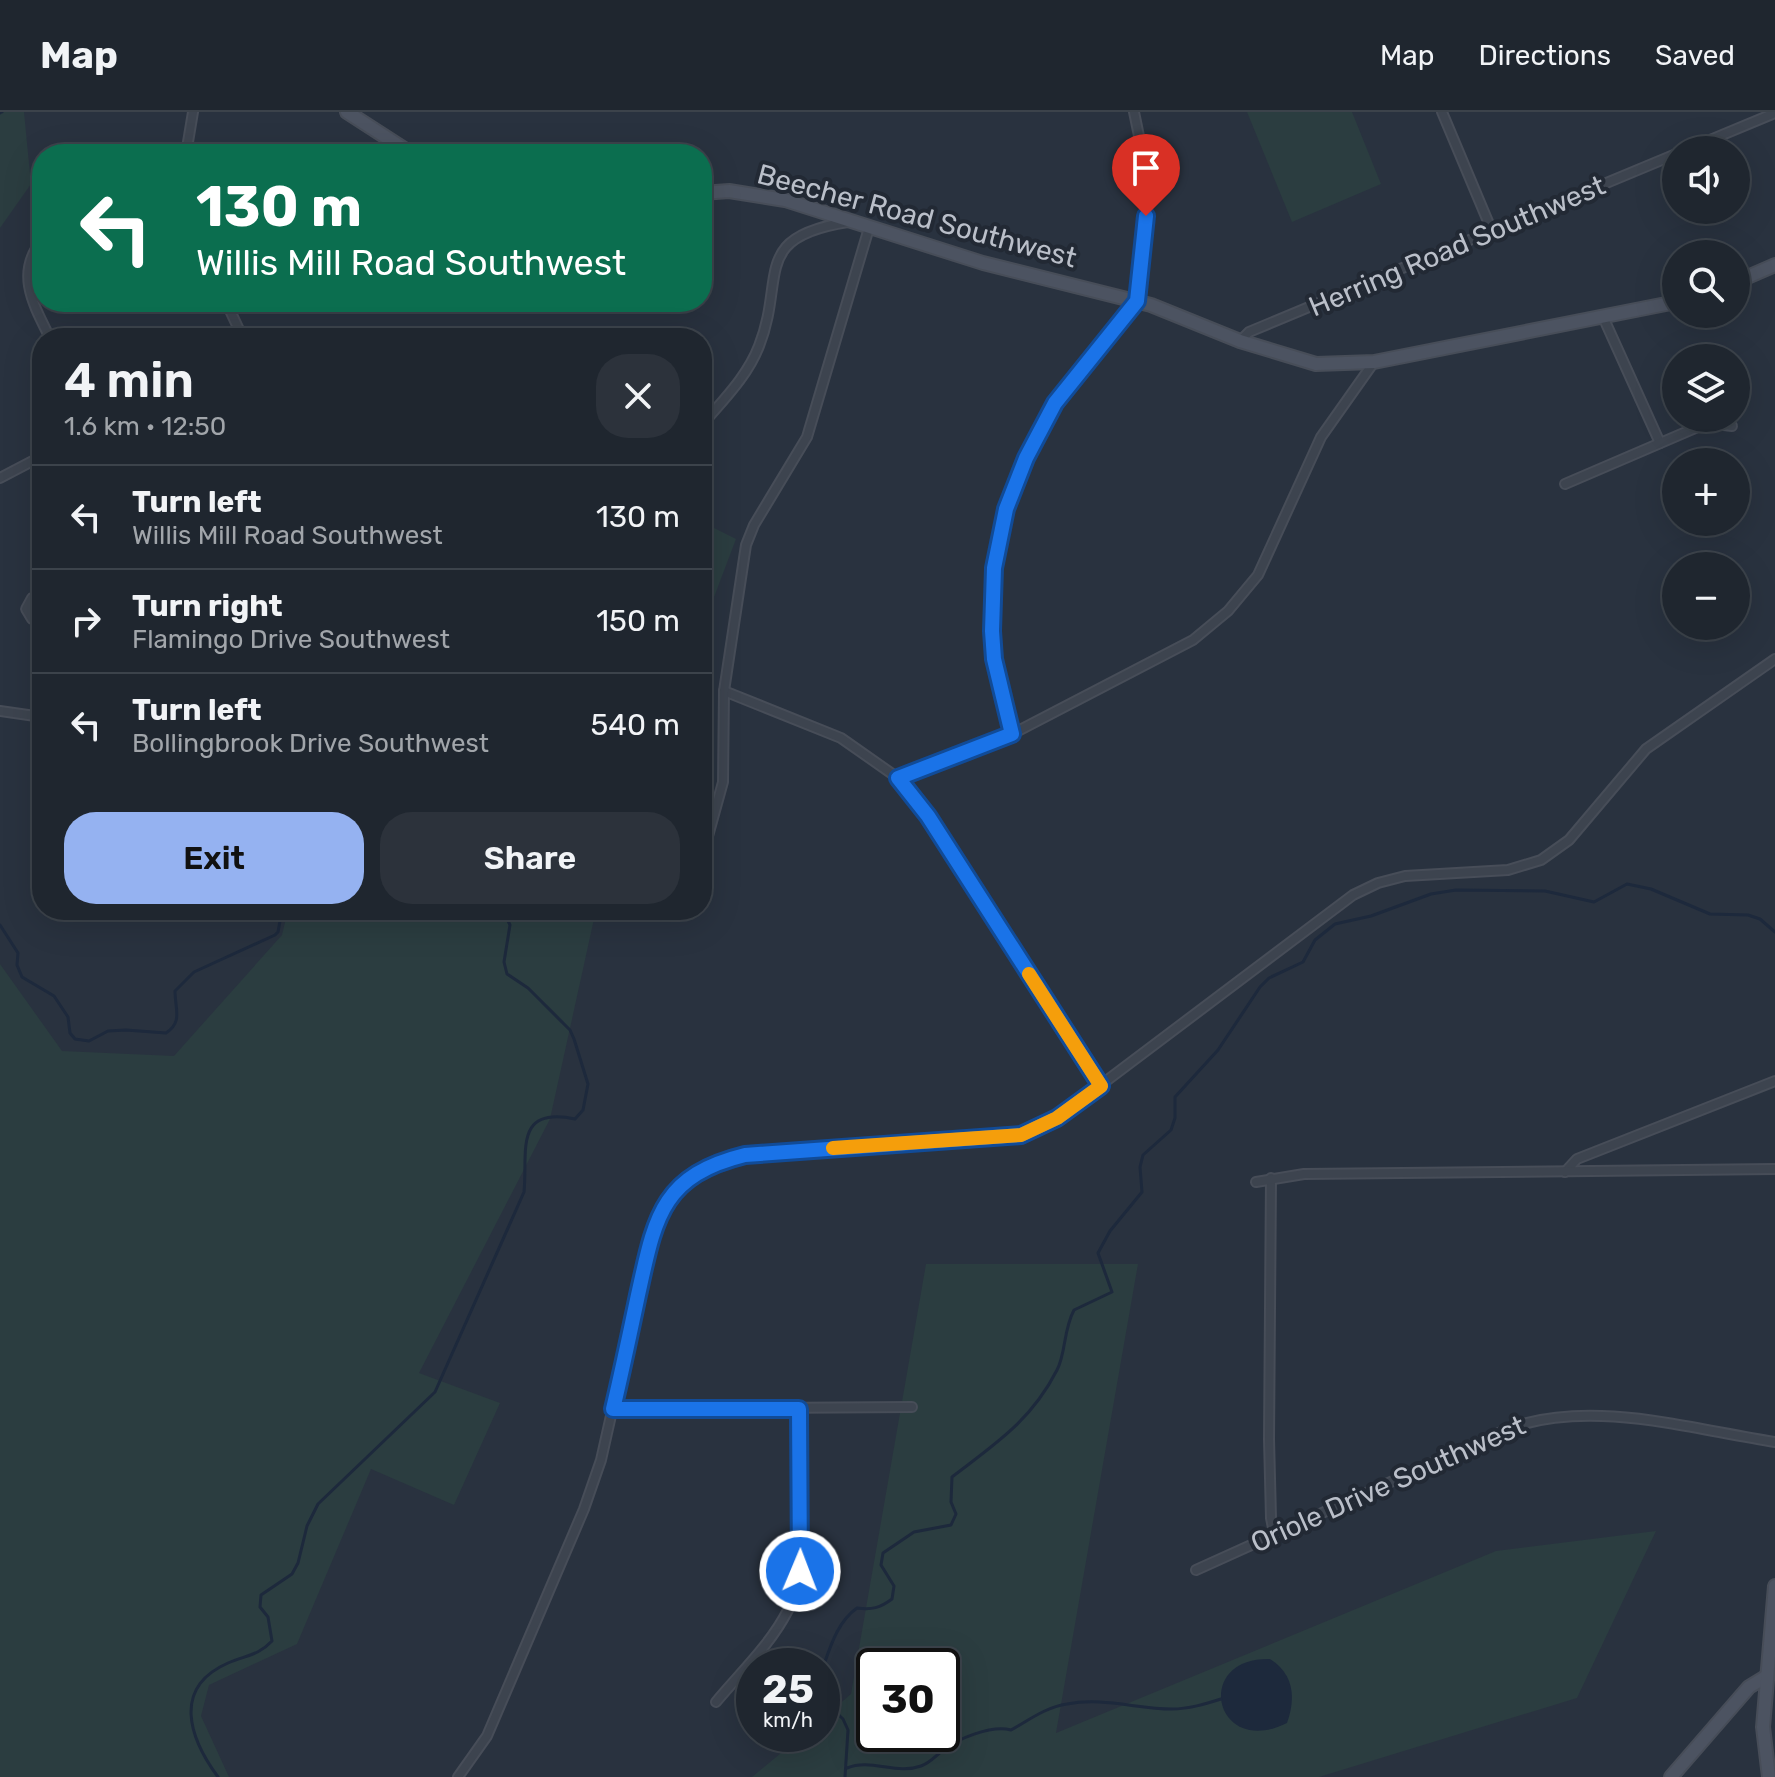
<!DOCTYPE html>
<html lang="en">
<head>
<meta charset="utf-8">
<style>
	:root { --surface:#1f262f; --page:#2c323b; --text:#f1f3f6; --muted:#a1a5aa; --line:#3c434b; --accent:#95b2f1 }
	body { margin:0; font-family:Rubik,sans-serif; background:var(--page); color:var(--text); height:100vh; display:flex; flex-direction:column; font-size:30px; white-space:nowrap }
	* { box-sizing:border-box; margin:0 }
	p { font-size:26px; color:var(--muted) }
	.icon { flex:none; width:44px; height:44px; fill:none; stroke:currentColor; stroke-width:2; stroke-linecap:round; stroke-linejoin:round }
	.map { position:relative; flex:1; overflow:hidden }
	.details { position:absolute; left:32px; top:216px; width:680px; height:592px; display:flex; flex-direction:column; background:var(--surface); border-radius:32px; box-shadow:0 8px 32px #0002,0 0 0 2px var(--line) }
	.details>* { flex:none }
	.guide { position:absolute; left:32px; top:32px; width:680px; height:168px; border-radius:32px; box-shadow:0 8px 32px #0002,0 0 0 2px var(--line); background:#0b6e4f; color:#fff; overflow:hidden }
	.buttons { position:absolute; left:1662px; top:24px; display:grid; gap:16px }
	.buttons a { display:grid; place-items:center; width:88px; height:88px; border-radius:50%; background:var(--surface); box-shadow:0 8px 32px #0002,0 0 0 2px var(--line); font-size:40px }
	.speed { position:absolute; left:736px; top:1536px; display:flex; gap:16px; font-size:40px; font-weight:700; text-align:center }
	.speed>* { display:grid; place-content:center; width:104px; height:104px; border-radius:50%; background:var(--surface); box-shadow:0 8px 32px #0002,0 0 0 2px var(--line); line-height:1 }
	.speed small { font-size:20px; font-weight:400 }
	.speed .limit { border:4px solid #111; border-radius:12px; background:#fff; color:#111 }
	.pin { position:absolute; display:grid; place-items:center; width:68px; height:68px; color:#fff; margin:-82px -34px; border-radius:50% 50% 50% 0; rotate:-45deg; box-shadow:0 0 8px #0007 }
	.pin .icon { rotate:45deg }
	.me { position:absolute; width:88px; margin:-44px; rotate:1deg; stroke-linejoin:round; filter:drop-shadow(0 0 6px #0008) }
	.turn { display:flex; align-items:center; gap:28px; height:168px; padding:0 32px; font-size:36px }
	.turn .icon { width:104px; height:104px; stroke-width:2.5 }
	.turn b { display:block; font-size:56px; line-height:68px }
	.round { display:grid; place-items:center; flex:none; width:84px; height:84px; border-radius:32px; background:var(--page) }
	.head { display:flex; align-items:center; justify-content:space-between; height:136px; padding:0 32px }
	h1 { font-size:48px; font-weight:600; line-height:60px }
	.button { display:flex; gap:16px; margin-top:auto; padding:16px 32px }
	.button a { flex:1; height:92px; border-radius:32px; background:var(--accent); color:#111; font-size:32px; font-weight:600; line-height:92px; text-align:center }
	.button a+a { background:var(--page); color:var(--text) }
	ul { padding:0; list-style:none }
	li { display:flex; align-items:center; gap:24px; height:104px; padding:0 32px; border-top:2px solid var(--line) }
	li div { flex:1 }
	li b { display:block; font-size:30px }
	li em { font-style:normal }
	header { display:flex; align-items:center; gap:48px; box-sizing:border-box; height:112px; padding:0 40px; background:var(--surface); border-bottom:2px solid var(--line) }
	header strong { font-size:38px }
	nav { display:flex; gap:44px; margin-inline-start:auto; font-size:28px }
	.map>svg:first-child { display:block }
	.green { fill:#2b3d40; fill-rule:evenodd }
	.water { fill:#1d293c }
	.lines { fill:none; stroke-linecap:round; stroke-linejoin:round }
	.stream { stroke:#1d293c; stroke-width:3 }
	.street-casing { stroke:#474d58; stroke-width:12 }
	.secondary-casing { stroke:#474d58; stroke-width:16 }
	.street { stroke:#3d444f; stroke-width:8 }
	.secondary { stroke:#4c5361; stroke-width:12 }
	.route-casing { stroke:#114b97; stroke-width:20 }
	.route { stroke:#1a73e8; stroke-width:14 }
	.slow { stroke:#f59e0b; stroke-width:14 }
	.labels { text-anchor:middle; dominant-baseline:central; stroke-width:8; stroke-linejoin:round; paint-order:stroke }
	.street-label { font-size:28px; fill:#babfc9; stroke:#222934 }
</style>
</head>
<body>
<header>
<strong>Map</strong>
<nav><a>Map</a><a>Directions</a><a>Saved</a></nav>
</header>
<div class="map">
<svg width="1775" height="1665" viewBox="0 0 1775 1665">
	<rect width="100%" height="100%" fill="#29323f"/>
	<g class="green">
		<path d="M 0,0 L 24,0 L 31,72 L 0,116 Z"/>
		<path d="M 1247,0 L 1352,0 L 1381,72 L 1292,110 Z"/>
		<path d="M 702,410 L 736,427 L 702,517 Z"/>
		<path d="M 288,798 L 596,798 L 550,1007 L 419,1261 L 500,1291 L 454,1393 L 371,1357 L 297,1532 L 209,1573 L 201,1604 L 229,1665 L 0,1665 L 0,852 L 62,939 L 174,944 L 282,823 Z"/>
		<path d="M 926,1152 L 1138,1152 L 1056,1621 L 1496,1439 L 1656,1419 L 1577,1586 L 1319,1665 L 752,1665 L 804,1622 L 822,1622 L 822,1607 L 851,1582 ZM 874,1554 L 942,1554 L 942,1622 L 874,1622 Z"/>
	</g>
	<path class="water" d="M 1270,1547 C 1294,1562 1296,1586 1287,1611 C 1214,1647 1192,1545 1270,1547 Z"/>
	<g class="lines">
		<g class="stream">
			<path d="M 0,1 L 2,0"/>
			<path d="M 0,813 L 18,841 L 17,853 L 22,865 L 54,884 L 68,905 L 70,921 L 75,927 L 89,929 L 108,919 L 126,918 L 166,921 C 183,910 175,897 175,879 L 194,860 L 275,823 L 278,820 L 282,798"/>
			<path d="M 822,1558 C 830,1536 837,1510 857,1496 C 872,1498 880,1496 892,1487 L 894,1474 L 881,1453 L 883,1441 L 914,1420 L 951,1413 L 956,1402 L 951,1390 L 952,1365 C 995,1332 1031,1309 1057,1258 C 1066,1241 1063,1219 1074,1198 L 1112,1180 L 1098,1141 L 1110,1119 L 1142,1080 L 1140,1055 L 1143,1043 L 1171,1018 L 1175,1006 L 1175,985 L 1218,938 L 1260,875 L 1269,866 L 1303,850 L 1315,828 L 1335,812 L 1371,804 L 1431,782 L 1456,778 L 1545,779 L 1594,790 L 1627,772 L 1651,777 L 1710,802 L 1748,803 L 1760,807 L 1775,820"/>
			<path d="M 822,1587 L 843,1607 L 848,1618 L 845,1665"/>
			<path d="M 847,1656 C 871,1646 896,1663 921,1654 C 930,1651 934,1645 941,1640 C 957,1626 992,1613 1011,1618 C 1029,1608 1046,1595 1067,1592 C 1103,1585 1137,1597 1172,1597 C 1189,1597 1205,1592 1221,1587"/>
			<path d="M 218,1665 C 190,1627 171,1576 228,1551 C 246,1543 258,1544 272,1529 L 268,1505 L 260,1495 L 261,1483 L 292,1462 L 298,1451 L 307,1414 L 318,1392 L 435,1280 L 524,1080 C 528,1041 513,994 575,1007 L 583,998 L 588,972 L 574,927 L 570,918 L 528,876 L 507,862 L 504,850 L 510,813 L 503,798"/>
		</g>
		<defs>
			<g id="street">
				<path d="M 1442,0 L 1492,119"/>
				<path d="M 1686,38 L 1775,1"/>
				<path d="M 186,42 L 193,0"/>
				<path d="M 42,128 C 15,161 33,192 50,226"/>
				<path d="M 226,190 L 243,226"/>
				<path d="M 1604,207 L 1660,331"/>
				<path d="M 1240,229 L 1249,220 L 1676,42"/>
				<path d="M 702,313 C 723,288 747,265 759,234 C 786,166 750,125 848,110"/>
				<path d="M 0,366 L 42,344"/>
				<path d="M 1565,372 L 1707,311 L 1732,314"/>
				<path d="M 42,485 L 32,486 L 26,497 L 32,507 L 42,508"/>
				<path d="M 40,509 L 42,527"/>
				<path d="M 724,579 L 841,626 L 898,666 L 928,704 L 1101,974"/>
				<path d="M 0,599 L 42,605"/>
				<path d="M 1012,622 L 994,547 L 992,519 L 994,456 L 1006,397 L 1026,346 L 1055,291 L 1137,189 L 1146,120 L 1147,87 L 1145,53 L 1134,0"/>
				<path d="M 898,666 L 1012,622 L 1193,528 L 1228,499 L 1258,463 L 1321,325 L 1374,250"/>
				<path d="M 702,746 L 723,670 L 724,579 L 746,433 L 754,413 L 807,325 L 869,116"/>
				<path d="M 1565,1060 L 1577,1047 L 1775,969"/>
				<path d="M 1271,1066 L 1269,1327 L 1271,1406 L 1274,1421"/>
				<path d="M 1256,1070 L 1304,1062 L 1775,1057"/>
				<path d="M 613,1297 L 912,1295"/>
				<path d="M 1196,1458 L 1510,1316 C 1593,1287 1690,1317 1775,1330"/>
				<path d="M 716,1590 C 740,1561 771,1532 788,1498 C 812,1448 800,1353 799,1297"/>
				<path d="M 458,1665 L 487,1624 L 584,1397 L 601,1348 L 653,1117 L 660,1100 L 670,1086 L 696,1061 L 719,1049 L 745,1043 L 1021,1023 L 1057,1006 L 1353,783 L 1378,771 L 1405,764 L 1508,758 L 1541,748 L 1569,728 L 1646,637 L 1775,547"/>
			</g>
			<g id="secondary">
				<path d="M 347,0 L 412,42"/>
				<path d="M 702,81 L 729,79 L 785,88 L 983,151 L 1151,193 L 1240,229 L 1316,252 L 1374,250 L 1676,190"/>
				<path d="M 1736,170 L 1775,153"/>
				<path d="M 1671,1665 L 1749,1575 L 1767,1564"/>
				<path d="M 1769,1665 L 1763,1615 L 1775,1474"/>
			</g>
		</defs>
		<use href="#street" class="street-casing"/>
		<use href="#secondary" class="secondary-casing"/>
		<use href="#street" class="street"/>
		<use href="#secondary" class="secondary"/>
	</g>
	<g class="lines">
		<defs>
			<path id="route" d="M 800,1459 L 799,1297 L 613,1297 C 622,1259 630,1221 638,1183 C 655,1107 660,1064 745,1043 L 1021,1023 L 1057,1006 L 1101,974 L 928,704 L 898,666 L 1012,622 L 994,547 L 992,519 L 994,456 L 1006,397 L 1026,346 L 1055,291 L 1137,189 L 1146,104"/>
		</defs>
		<use href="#route" class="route-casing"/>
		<use href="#route" class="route"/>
		<path class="slow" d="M 833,1036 L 1021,1023 L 1057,1006 L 1101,974 L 1029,862"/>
	</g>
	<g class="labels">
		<g class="street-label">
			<text transform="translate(917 104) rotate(15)">Beecher Road Southwest</text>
			<text transform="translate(1457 134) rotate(-23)">Herring Road Southwest</text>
			<text transform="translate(1388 1372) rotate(-24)">Oriole Drive Southwest</text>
		</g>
	</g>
</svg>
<div class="buttons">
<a><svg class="icon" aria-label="sound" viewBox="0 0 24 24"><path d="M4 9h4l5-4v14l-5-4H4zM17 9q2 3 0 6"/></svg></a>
<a><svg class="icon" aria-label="search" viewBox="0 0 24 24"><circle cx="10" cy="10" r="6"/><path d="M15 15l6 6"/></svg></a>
<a><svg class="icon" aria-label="layers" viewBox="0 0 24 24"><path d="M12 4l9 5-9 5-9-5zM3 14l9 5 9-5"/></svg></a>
<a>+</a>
<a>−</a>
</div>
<div class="speed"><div>25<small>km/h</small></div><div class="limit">30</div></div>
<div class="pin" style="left:1146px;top:104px;background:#d93025"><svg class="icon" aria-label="arrive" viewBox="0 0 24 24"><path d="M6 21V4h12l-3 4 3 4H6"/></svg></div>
<svg class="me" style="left:800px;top:1459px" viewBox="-20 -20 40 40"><circle r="17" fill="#1a73e8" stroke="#fff" stroke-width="3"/><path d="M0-11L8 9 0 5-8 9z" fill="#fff"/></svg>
<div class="guide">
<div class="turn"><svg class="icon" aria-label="left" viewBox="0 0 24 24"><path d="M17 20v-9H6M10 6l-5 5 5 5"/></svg><div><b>130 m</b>Willis Mill Road Southwest</div></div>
</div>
<section class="details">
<div class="head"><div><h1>4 min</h1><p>1.6 km · 12:50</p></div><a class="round"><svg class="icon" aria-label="close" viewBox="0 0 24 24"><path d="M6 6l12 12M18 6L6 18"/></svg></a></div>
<ul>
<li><svg class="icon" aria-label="left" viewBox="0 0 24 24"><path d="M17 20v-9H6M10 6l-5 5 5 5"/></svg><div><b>Turn left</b><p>Willis Mill Road Southwest</p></div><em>130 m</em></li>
<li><svg class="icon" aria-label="right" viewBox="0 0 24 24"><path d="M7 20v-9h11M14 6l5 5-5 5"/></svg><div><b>Turn right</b><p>Flamingo Drive Southwest</p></div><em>150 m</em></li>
<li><svg class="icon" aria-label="left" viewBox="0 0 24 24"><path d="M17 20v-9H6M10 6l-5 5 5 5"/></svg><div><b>Turn left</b><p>Bollingbrook Drive Southwest</p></div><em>540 m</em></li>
</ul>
<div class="button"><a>Exit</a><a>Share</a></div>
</section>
</div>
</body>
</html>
